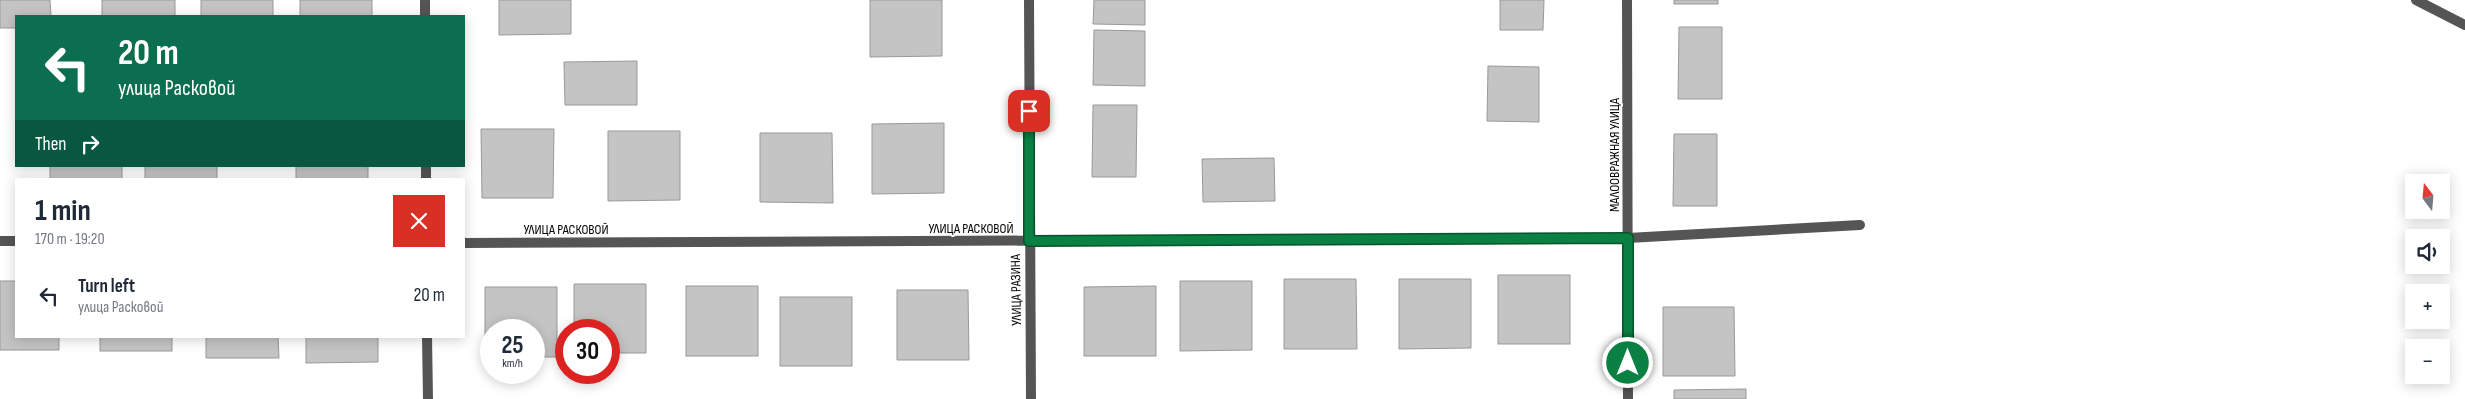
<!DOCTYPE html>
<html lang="en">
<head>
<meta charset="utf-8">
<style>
	:root { --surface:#fff; --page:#f2f2f3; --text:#1f2937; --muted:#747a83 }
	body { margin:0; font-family:"Sofia Sans Condensed",sans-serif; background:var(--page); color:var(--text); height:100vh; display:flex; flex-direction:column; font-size:19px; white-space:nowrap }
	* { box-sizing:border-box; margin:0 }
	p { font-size:16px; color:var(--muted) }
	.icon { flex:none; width:28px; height:28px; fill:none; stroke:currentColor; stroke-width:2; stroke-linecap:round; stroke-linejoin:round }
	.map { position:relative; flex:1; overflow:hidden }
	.sheet { position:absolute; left:15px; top:178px; width:450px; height:160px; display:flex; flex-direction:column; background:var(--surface); border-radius:0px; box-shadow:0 2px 12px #0003 }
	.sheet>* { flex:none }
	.hud { position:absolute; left:15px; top:15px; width:450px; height:152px; border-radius:0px; box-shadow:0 2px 12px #0003; background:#0b6e4f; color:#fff; overflow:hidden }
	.needle { width:32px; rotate:344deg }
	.fabs { position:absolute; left:2405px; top:174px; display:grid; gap:10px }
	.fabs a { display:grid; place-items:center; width:45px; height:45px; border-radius:0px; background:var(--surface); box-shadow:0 2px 12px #0003; font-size:25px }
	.speed { position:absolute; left:480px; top:319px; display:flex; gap:10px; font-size:25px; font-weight:700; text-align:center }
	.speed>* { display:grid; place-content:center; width:65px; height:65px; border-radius:50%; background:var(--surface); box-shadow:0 2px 12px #0003; line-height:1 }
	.speed small { font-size:12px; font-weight:400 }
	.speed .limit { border:8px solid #d22; background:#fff; color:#111 }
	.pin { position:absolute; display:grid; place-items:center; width:42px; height:42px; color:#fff; margin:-21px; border-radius:10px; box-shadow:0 2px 8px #0006 }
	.me { position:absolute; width:55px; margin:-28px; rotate:0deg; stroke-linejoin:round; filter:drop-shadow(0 0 4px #0008) }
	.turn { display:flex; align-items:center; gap:18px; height:105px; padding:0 20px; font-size:22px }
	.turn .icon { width:65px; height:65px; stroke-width:2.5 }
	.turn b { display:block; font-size:35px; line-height:42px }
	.then { display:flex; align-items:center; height:48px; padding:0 20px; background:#0003; gap:10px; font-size:19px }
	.round { display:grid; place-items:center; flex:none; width:52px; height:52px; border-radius:0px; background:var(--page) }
	.overview { display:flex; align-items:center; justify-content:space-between; height:85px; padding:0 20px }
	h1 { font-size:30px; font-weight:700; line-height:38px }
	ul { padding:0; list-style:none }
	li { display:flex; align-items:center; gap:15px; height:65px; padding:0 20px }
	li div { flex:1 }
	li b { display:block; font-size:19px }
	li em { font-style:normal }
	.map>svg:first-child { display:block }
	.building { fill:#c4c4c4; stroke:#999 }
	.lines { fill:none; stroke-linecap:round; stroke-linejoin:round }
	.service { stroke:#555; stroke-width:10 }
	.minor { stroke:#555; stroke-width:10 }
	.tertiary { stroke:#555; stroke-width:10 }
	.route-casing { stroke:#07532c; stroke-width:12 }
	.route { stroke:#0b8043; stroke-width:9 }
	.labels { text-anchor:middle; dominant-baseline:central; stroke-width:4; stroke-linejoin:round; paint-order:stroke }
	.street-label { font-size:14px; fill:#000; stroke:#fff }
</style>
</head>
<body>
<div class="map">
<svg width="2465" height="399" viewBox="0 0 2465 399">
	<rect width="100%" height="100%" fill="#fff"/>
	<g class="building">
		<path d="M 0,0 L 50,0 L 51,16 L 16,16 L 16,28 L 0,28 Z"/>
		<rect x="102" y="0" width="73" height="16"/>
		<rect x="201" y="0" width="72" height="16"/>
		<rect x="300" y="0" width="72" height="16"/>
		<path d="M 499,0 L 571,0 L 571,34 L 499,35 Z"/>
		<path d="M 870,0 L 942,0 L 942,56 L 870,57 Z"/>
		<path d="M 1094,0 L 1145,0 L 1145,25 L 1093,24 Z"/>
		<path d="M 1500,0 L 1544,0 L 1543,30 L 1500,30 Z"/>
		<rect x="1674" y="0" width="44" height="4"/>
		<path d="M 1679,27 L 1722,27 L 1722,99 L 1678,99 Z"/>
		<path d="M 1094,30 L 1145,31 L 1145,86 L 1093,85 Z"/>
		<path d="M 637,61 L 637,105 L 565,105 L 564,62 Z"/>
		<path d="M 1488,66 L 1539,67 L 1539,122 L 1487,121 Z"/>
		<path d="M 1093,105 L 1137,105 L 1136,177 L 1092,177 Z"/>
		<path d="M 944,123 L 944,193 L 872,194 L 872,124 Z"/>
		<path d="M 481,129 L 554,129 L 553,198 L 482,198 Z"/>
		<path d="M 608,131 L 680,131 L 680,200 L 608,201 Z"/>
		<path d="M 760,133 L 832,133 L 833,203 L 760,202 Z"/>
		<path d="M 1674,134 L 1717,134 L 1717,206 L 1673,206 Z"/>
		<path d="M 1274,158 L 1275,201 L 1203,202 L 1202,159 Z"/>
		<rect x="50" y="166" width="72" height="13"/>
		<rect x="145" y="166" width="72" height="13"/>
		<rect x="296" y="166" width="72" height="13"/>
		<rect x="1498" y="275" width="72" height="69"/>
		<path d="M 1284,279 L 1356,279 L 1357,349 L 1284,349 Z"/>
		<path d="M 1399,279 L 1471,279 L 1471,348 L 1399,349 Z"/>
		<path d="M 0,281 L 16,281 L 16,336 L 59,336 L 59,350 L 0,350 Z"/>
		<path d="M 1180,281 L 1252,281 L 1252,350 L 1180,351 Z"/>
		<path d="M 574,284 L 646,284 L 646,353 L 609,353 L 609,330 L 574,330 Z"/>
		<rect x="686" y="286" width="72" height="70"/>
		<path d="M 1156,286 L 1156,356 L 1084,356 L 1084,287 Z"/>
		<path d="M 485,287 L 557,287 L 557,357 L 534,357 L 534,330 L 491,330 L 491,357 L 485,357 Z"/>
		<path d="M 897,290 L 968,290 L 969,360 L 897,360 Z"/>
		<rect x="780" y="297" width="72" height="69"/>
		<path d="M 1663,307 L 1734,307 L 1735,376 L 1663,376 Z"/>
		<rect x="100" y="336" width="72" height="15"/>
		<path d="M 206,336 L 278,336 L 279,358 L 206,358 Z"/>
		<path d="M 306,336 L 378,336 L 378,362 L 306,363 Z"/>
		<path d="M 1746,389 L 1746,399 L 1674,399 L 1674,390 Z"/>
	</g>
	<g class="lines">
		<path class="service" d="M 1628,238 L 1860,225"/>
		<g class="minor">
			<path d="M 425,0 L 425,16"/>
			<path d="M 1029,0 L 1031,399"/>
			<path d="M 1627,0 L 1628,399"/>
			<path d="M 426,166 L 426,179"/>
			<path d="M 0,241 L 16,241"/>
			<path d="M 464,243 L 1628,238"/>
			<path d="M 427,336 L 428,399"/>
		</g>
		<path class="tertiary" d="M 2416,0 L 2465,25"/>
	</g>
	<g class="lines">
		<defs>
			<path id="route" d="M 1029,111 L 1029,241 L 1628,238 L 1628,363"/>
		</defs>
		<use href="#route" class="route-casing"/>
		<use href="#route" class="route"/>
	</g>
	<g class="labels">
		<g class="street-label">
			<text transform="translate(1614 155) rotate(-90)">МАЛООВРАЖНАЯ УЛИЦА</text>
			<text x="971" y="228">УЛИЦА РАСКОВОЙ</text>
			<text x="566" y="229">УЛИЦА РАСКОВОЙ</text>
			<text transform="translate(1016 290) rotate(-91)">УЛИЦА РАЗИНА</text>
		</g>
	</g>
</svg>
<div class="fabs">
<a><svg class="needle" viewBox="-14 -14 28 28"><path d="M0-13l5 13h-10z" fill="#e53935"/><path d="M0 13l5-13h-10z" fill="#747a83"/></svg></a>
<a><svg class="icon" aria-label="sound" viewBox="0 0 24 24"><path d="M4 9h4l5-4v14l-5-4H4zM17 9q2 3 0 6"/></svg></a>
<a>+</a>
<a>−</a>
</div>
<div class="speed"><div>25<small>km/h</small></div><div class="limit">30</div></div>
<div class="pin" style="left:1029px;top:111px;background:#d93025"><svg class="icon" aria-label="arrive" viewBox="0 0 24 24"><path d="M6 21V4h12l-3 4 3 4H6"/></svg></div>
<svg class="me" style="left:1628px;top:363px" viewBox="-20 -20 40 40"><circle r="17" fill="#0b8043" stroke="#fff" stroke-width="3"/><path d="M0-11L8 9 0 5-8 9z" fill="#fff"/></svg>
<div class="hud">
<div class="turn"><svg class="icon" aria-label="left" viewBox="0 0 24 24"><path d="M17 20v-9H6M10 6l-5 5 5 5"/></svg><div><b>20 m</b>улица Расковой</div></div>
<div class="then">Then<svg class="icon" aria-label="right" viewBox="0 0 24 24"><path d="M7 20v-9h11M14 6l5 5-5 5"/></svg></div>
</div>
<section class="sheet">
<div class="overview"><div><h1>1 min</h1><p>170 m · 19:20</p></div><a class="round" style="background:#d93025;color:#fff"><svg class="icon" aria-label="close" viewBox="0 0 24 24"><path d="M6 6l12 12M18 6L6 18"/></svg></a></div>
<ul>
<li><svg class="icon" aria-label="left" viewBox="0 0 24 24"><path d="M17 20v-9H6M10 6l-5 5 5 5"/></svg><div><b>Turn left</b><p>улица Расковой</p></div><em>20 m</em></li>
</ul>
</section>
</div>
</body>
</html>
